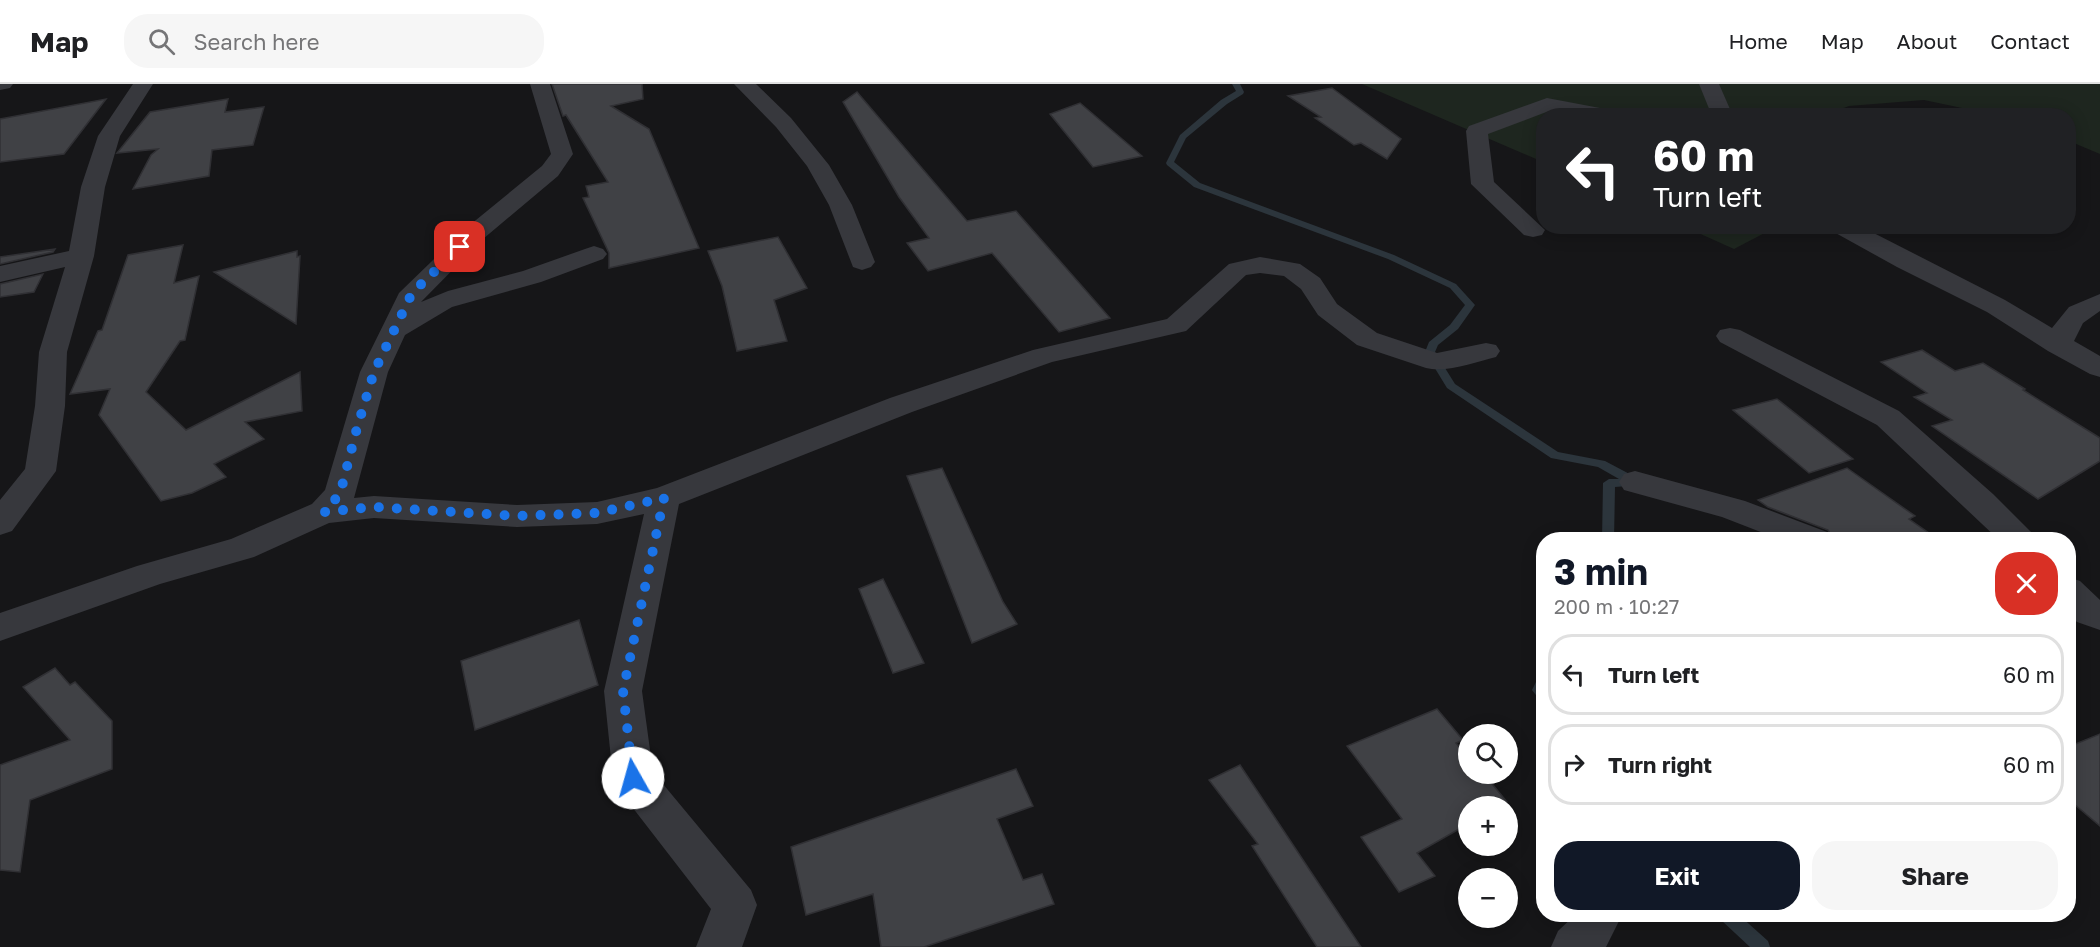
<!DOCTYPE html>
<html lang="en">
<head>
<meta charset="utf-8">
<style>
	:root { --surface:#fff; --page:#f6f6f6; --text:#202124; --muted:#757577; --line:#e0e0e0; --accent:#111827 }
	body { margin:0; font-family:"Golos Text",sans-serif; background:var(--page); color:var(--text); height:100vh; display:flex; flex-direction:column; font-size:22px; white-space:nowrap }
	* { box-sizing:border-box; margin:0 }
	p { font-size:20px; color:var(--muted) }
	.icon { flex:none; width:33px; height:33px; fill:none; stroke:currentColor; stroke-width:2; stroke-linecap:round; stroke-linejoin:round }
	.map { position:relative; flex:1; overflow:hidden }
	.panel { position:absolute; left:1536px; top:448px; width:540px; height:390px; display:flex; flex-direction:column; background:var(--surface); border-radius:24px; box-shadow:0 3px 15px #0003 }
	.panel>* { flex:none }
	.hud { position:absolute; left:1536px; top:24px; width:540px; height:126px; border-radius:24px; box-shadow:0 3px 15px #0003; background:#202124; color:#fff; overflow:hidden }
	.tools { position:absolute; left:1458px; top:640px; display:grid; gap:12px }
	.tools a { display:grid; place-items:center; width:60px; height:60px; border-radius:50%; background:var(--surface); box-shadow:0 3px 15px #0003; font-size:30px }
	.pin { position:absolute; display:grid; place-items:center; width:51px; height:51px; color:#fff; margin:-26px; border-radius:12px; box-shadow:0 3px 9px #0006 }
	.me { position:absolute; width:66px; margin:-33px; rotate:353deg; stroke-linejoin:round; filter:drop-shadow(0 0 4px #0008) }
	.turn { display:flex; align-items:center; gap:21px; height:126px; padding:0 18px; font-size:27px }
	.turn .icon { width:78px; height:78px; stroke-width:2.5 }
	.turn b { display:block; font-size:42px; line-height:51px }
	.round { display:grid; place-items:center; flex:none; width:63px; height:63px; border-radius:24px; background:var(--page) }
	.summary { display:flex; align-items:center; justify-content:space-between; height:102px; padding:0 18px }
	h1 { font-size:36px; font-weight:700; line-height:45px; color:var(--accent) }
	.action { display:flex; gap:12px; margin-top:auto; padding:12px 18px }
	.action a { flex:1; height:69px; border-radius:24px; background:var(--accent); color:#fff; font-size:24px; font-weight:700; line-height:69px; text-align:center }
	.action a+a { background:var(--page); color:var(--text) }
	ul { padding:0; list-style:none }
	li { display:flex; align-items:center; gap:18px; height:81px; margin:0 12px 9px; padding:0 6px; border:3px solid var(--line); border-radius:24px }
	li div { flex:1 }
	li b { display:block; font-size:22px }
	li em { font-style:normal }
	header { display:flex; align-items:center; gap:36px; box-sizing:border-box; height:84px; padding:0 30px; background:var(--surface); border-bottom:2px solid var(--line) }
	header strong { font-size:28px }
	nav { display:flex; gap:33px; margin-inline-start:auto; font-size:21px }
	.search { width:420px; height:54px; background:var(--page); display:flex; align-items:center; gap:15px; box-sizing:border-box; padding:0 21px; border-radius:24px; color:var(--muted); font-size:22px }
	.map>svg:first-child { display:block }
	.green { fill:#1e261f }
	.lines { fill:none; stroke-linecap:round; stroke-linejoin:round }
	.stream { fill:#2c353c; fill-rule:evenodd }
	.building { fill:#404145; stroke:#303034; stroke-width:1.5 }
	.minor { fill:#37383d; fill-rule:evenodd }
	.route { stroke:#1a73e8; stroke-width:10; stroke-dasharray:0 18 }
</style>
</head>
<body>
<header>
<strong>Map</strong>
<div class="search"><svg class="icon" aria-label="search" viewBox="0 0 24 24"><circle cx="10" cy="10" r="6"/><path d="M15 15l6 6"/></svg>Search here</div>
<nav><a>Home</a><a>Map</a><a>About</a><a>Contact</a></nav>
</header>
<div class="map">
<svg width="2100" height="863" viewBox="0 0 2100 863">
	<rect width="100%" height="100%" fill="#161618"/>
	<g class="green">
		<path d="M 1362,0 L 2100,0 L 2100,70 L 2069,57 L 2068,32 L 1995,31 L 1924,16 L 1849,22 L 1822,32 L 1544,32 L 1543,78 Z"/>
		<path d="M 1685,143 L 1776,143 L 1734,165 Z"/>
	</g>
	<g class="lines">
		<g class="stream">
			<path d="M 1232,0 L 1240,0 L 1244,8 L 1243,10 L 1227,20 L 1186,54 L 1174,78 L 1200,99 L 1394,171 L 1456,200 L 1475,221 L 1458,245 L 1438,261 L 1435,268 L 1455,300 L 1558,368 L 1605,377 L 1639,395 L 1641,398 L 1639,401 L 1615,403 L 1614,456 L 1602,456 L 1603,399 L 1609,395 L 1619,395 L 1598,383 L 1551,374 L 1447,304 L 1425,268 L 1429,258 L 1450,241 L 1465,221 L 1450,204 L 1388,175 L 1194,103 L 1167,81 L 1166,79 L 1180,51 L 1221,16 L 1236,7 Z"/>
			<path d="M 1544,591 L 1544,616 L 1539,615 L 1532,606 L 1539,592 Z"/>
			<path d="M 1719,831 L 1739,831 L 1768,857 L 1770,863 L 1750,863 L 1721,836 Z"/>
		</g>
	</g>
	<g class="building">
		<path d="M 552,0 L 642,0 L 643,15 L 611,22 L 649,45 L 699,164 L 609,184 L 609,169 L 583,114 L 589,113 L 586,102 L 608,98 L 566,31 L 563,32 Z"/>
		<path d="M 1332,4 L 1401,55 L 1387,75 L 1361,59 L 1354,61 L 1315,34 L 1321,33 L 1288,12 Z"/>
		<path d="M 857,8 L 967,137 L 1016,127 L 1110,234 L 1059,248 L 992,169 L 928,187 L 907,159 L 929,154 L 899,113 L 843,18 Z"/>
		<path d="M 106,15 L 64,70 L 0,78 L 0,35 Z"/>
		<path d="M 228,15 L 225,28 L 264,23 L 253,61 L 212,66 L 209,92 L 133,105 L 151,71 L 158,65 L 117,69 L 150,28 Z"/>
		<path d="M 1080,19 L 1142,72 L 1093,83 L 1050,30 Z"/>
		<path d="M 778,153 L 807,204 L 774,216 L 787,257 L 737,267 L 722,202 L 708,167 Z"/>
		<path d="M 183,161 L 174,199 L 199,192 L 185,256 L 180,257 L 146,308 L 186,346 L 300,288 L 302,327 L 245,338 L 264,355 L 214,380 L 226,393 L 192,409 L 161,417 L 99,331 L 110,305 L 70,310 L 98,247 L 102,246 L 128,171 Z"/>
		<path d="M 55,165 L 53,168 L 0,180 L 0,173 Z"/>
		<path d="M 297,167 L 297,173 L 300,172 L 296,240 L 214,188 Z"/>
		<path d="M 43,190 L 34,208 L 0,213 L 0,200 Z"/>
		<path d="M 1922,266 L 1955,287 L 1983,279 L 2025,305 L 2023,306 L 2100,354 L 2100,377 L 2038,415 L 1932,342 L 1952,336 L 1914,313 L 1927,309 L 1881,278 Z"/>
		<path d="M 1777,315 L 1853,375 L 1809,389 L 1733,326 Z"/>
		<path d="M 942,384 L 1003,518 L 1017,540 L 972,559 L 907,392 Z"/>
		<path d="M 1847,384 L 1915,432 L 1909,435 L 1939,456 L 1834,456 L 1828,446 L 1768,423 L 1758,416 Z"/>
		<path d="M 883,495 L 924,579 L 893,589 L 859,505 Z"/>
		<path d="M 579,536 L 598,601 L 475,646 L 461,577 Z"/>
		<path d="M 55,584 L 70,601 L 75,598 L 112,637 L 112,685 L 30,716 L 20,788 L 0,786 L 0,681 L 70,656 L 23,603 Z"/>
		<path d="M 1437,625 L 1463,656 L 1456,659 L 1468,673 L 1468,690 L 1484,690 L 1507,718 L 1498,723 L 1468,723 L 1468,740 L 1417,769 L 1435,792 L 1399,808 L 1361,753 L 1402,735 L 1347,662 Z"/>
		<path d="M 2100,650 L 2100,742 L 2068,715 L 2068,663 Z"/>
		<path d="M 1240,681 L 1311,788 L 1361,863 L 1317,863 L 1252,762 L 1258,760 L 1209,696 Z"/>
		<path d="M 1016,685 L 1033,722 L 997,735 L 1023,796 L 1042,790 L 1054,820 L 924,863 L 881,863 L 873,810 L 806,831 L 791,763 Z"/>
	</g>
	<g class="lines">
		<g class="minor">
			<path d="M 0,0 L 13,0 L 10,4 L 0,6 Z"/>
			<path d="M 133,0 L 153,0 L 120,52 L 105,103 L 94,172 L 67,268 L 65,322 L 56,387 L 12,447 L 0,451 L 0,416 L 25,385 L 35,322 L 39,268 L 65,183 L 0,198 L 0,182 L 69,167 L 81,103 L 98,52 Z"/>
			<path d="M 530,0 L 550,0 L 573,70 L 558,92 L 483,155 L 421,218 L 448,207 L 523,187 L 585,165 L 594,162 L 603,165 L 607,170 L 603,175 L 541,198 L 452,223 L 405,251 L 388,288 L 354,414 L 374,412 L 517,421 L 597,418 L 657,404 L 890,314 L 1033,266 L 1167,235 L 1229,180 L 1260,173 L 1300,180 L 1320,194 L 1337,220 L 1377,249 L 1437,269 L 1486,259 L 1496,261 L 1500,267 L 1496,273 C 1475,278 1447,289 1426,284 L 1357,261 L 1318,231 L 1301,205 L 1284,192 L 1260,189 L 1246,191 L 1186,247 L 1052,278 L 912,328 L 679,420 L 642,607 L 653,688 L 751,806 L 757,821 L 742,863 L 696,863 L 711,825 L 619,706 L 613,694 L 604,607 L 644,430 L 597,440 L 517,443 L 374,434 L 329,439 L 254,473 L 160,500 L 0,557 L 0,529 L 137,482 L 231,455 L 312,420 L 325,406 L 360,288 L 399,209 L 465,145 L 542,82 L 551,70 Z"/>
			<path d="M 734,0 L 756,0 L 791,34 L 829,81 L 852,121 L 875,178 L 871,183 L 862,186 L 853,183 L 829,121 L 807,82 L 776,43 Z"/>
			<path d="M 1699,0 L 1719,0 L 1733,32 L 1712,32 Z"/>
			<path d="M 1547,14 L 1600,24 L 1603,28 L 1601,32 L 1577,32 L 1549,27 L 1488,50 L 1494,98 L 1545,146 L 1542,151 L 1533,153 L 1524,151 L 1471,100 L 1466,47 L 1469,42 Z"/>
			<path d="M 1829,142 L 1860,142 L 2005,216 L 2052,244 L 2069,223 L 2100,210 L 2100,227 L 2083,239 L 2074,257 L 2100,272 L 2100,293 L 2090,290 L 2048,267 L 1987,228 L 1897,183 L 1832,147 Z"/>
			<path d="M 1730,244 L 1740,246 L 1899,327 L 1993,410 L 2031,448 L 2036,456 L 1999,456 L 1877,341 L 1720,258 L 1716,252 L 1720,246 Z"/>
			<path d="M 1635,387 L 1745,417 L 1827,448 L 1832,456 L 1781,456 L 1722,433 L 1624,406 L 1619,398 L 1624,390 Z"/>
			<path d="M 2068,493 L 2080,497 L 2100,516 L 2100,546 L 2077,538 L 2068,529 Z"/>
			<path d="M 1575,831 L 1622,831 L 1606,863 L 1551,863 L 1558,847 Z"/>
		</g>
	</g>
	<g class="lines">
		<path class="route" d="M 460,163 L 412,209 L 374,288 L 357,344 L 340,410 L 324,428 L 374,423 L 517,432 L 597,429 L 664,414 L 623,607 L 633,694"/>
	</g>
</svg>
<div class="tools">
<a><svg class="icon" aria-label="search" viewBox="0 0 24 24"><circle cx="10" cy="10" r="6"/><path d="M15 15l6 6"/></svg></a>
<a>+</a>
<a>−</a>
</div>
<div class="pin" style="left:460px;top:163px;background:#d93025"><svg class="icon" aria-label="arrive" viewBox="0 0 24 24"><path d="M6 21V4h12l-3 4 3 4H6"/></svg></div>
<svg class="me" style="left:633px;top:694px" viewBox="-20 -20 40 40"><circle r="19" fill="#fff"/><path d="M0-13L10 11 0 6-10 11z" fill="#1a73e8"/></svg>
<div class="hud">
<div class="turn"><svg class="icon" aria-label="left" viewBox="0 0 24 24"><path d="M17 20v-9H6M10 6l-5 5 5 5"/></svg><div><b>60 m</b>Turn left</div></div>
</div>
<section class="panel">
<div class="summary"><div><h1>3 min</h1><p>200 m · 10:27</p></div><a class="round" style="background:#d93025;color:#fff"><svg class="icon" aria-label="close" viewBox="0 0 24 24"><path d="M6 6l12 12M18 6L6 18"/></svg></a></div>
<ul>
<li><svg class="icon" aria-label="left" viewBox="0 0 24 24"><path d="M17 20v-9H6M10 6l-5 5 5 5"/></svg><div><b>Turn left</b></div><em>60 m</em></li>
<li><svg class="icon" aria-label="right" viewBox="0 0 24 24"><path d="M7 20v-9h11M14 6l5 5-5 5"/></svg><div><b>Turn right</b></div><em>60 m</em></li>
</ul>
<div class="action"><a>Exit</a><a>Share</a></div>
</section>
</div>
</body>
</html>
